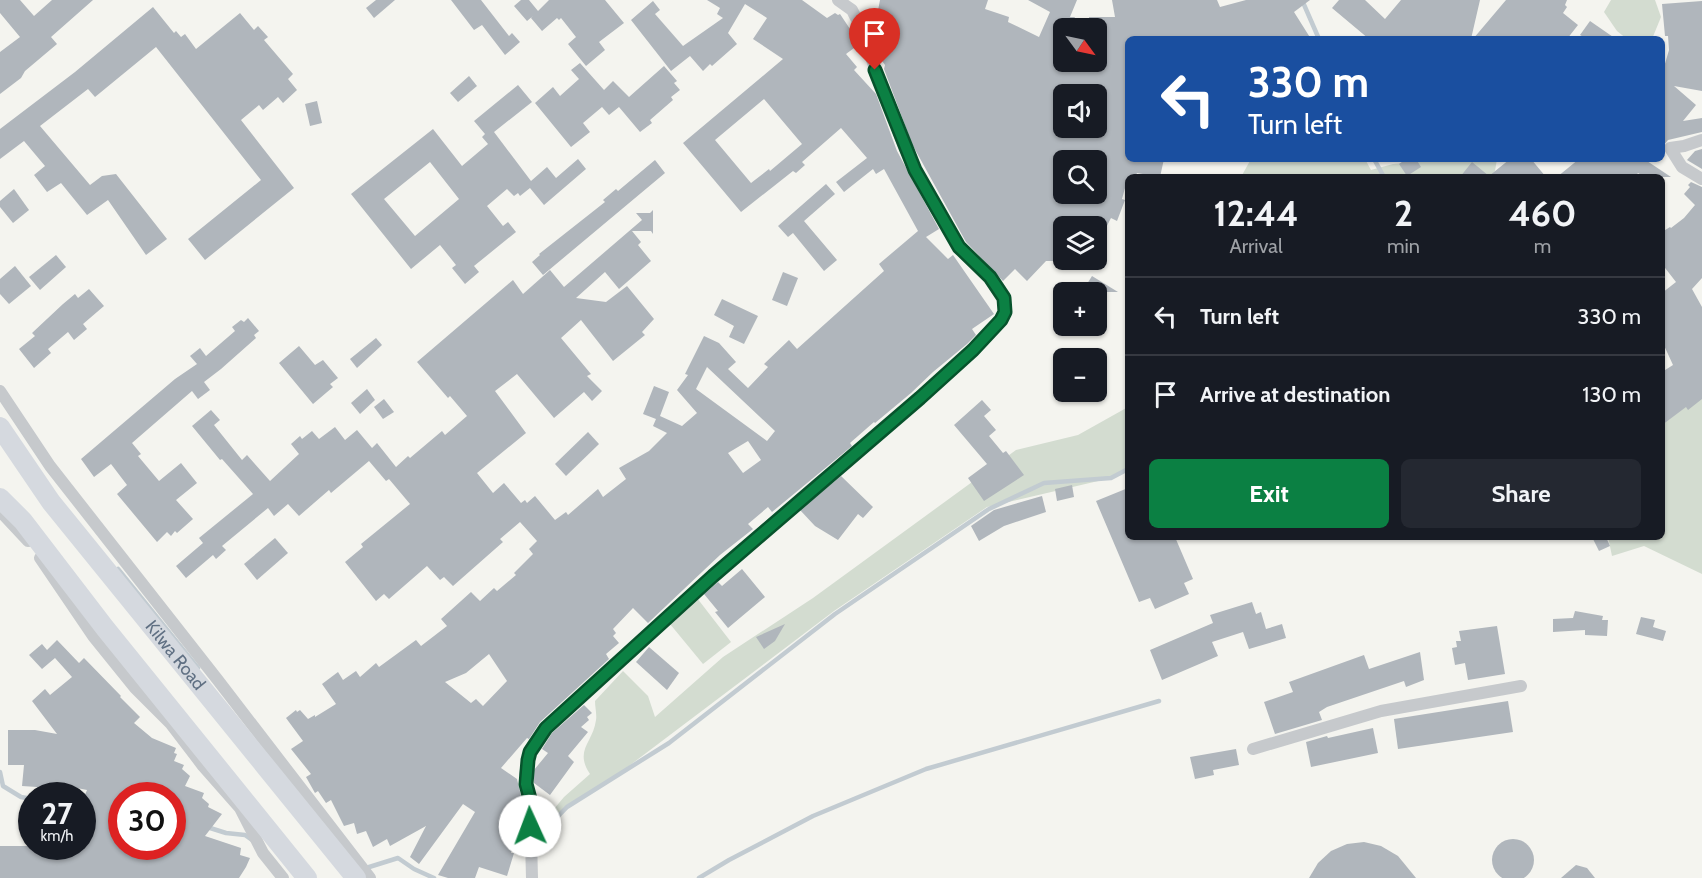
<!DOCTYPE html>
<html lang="en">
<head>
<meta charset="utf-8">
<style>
	:root { --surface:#171b24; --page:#242831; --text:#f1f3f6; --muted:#9ea1a6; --line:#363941; --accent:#0b8043 }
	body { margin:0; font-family:Cabin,sans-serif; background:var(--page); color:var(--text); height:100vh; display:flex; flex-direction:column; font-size:22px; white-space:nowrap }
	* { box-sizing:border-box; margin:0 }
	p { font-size:20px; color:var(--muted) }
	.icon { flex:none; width:33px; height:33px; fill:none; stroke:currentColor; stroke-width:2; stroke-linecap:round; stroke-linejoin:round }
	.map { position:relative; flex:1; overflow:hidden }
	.panel { position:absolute; left:1125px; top:174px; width:540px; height:366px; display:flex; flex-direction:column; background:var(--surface); border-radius:9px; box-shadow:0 2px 4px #0004 }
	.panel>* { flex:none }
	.hud { position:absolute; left:1125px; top:36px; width:540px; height:126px; border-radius:9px; box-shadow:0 2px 4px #0004; background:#1a4fa0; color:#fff; overflow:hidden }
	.needle { width:39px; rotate:123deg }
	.fabs { position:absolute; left:1053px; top:18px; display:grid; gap:12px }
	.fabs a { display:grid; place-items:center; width:54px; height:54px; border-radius:9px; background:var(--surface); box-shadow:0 2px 4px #0004; font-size:30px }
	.speed { position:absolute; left:18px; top:782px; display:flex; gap:12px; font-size:30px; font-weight:700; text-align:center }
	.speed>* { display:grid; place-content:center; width:78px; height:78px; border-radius:50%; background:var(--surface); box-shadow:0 2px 4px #0004; line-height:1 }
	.speed small { font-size:15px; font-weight:400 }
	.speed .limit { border:9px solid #d22; background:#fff; color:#111 }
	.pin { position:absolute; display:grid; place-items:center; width:51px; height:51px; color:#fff; margin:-62px -26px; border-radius:50% 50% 50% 0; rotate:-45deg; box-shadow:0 0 6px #0007 }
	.pin .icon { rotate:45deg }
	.me { position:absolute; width:66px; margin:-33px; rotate:358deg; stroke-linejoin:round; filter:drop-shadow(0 0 4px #0008) }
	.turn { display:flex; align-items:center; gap:21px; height:126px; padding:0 24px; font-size:27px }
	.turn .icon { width:78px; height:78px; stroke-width:2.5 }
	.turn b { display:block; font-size:42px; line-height:51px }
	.eta { display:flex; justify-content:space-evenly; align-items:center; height:102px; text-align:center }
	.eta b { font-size:36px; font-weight:700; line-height:42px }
	.primary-button { display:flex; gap:12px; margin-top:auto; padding:12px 24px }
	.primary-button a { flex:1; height:69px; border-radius:9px; background:var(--accent); color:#fff; font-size:24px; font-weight:700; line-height:69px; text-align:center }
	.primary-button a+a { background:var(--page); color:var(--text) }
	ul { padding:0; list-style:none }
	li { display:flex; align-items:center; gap:18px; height:78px; padding:0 24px; border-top:2px solid var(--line) }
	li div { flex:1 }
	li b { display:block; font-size:22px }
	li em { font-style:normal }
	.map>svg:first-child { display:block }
	.green { fill:#d3dcd0 }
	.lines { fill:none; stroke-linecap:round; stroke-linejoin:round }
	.stream { stroke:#c2cbd1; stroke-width:4.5 }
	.building { fill:#b0b6bc; fill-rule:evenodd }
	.minor { stroke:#c6c9cc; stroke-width:12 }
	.trunk { stroke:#d5d9df; stroke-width:20 }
	.route-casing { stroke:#07532c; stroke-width:15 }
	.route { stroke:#0b8043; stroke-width:10 }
	.labels { text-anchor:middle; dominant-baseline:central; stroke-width:6; stroke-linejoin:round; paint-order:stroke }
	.street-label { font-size:18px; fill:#607083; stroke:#fff }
</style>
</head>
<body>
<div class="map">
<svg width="1702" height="878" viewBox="0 0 1702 878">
	<rect width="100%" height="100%" fill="#f4f4ef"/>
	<g class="green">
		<path d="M 1611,0 L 1655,0 L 1661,17 L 1652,39 L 1627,39 L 1617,31 L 1604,12 Z"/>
		<path d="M 1251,159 L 1365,159 L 1371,170 L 1393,164 L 1415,162 L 1418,159 L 1497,159 L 1495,171 L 1490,177 L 1241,177 Z"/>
		<path d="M 1662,384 L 1702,389 L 1702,574 L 1644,546 L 1612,556 L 1608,537 L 1662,537 Z"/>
		<path d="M 1128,407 L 1128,468 L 1111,478 L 987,507 L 834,611 L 617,775 L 567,805 L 529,845 L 528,840 L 564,797 L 590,774 C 574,750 593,743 596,720 C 597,715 595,707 595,701 L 623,671 L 648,696 L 655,717 L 723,657 L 813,598 L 1016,450 L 1078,435 Z"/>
		<path d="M 697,598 L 731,642 L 703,664 L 670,624 Z"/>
	</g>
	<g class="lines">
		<g class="stream">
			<path d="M 1302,0 L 1319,39"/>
			<path d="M 1374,159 L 1384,177"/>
			<path d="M 118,569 L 198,668"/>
			<path d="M 0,772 L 3,786 L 21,797 L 32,799"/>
			<path d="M 207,827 L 226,833 L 245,835 L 252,840"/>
			<path d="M 534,841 L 567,807 L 669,743 L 835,614 L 989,509 L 1044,483 L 1111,478 L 1128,469"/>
			<path d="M 366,868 L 398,858 L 414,869 L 434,878"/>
			<path d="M 699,878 L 729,860 L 813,816 L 926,769 L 1159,701"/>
		</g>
	</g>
	<g class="building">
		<path d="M 0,0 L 20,0 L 34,16 L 52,0 L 93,0 L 51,37 L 57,44 L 25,71 L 21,78 L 0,94 L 0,52 L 20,37 L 0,13 Z"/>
		<path d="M 376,0 L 395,0 L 374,18 L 366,8 Z"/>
		<path d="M 451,0 L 481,0 L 509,36 L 512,33 L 520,42 L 505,55 L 482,25 L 474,30 Z"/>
		<path d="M 521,0 L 529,0 L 538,11 L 549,0 L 605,0 L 624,23 L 599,42 L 605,50 L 586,66 L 568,44 L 576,37 L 561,18 L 559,20 L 557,18 L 542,31 L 531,18 L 533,16 L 527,21 L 514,6 Z"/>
		<path d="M 707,0 L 802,0 L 827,18 L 835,13 L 838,15 L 840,14 L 854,35 L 858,45 L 846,54 L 857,67 L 854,70 L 876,94 L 897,151 L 939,229 L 926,237 L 948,259 L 953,255 L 994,314 L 972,329 L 976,335 L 967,344 L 933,372 L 911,393 L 875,423 L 874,422 L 850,443 L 852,446 L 772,512 L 768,507 L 748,524 L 753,529 L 720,555 L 648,623 L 633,608 L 613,629 L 616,633 L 613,636 L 619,643 L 606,654 L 609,659 L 540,722 L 529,739 L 527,738 L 501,768 L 517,779 L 522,800 L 522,810 L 519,816 L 522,818 L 522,821 L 511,853 L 514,853 L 507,876 L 479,867 L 475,878 L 448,878 L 438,875 L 475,812 L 463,804 L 419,864 L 410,857 L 426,826 L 390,846 L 387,839 L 373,847 L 366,831 L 357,834 L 354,823 L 344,826 L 331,800 L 326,803 L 318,791 L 315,793 L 306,777 L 311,774 L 291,749 L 303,741 L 286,718 L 296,710 L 297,712 L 300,710 L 308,719 L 315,715 L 315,717 L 336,704 L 322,684 L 338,672 L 343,680 L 356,671 L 360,677 L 376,663 L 379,667 L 416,640 L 421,646 L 447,626 L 441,619 L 471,592 L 480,601 L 494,588 L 497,591 L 516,575 L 514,573 L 533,554 L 529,549 L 537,541 L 520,522 L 500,539 L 503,542 L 453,586 L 444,577 L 440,580 L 427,566 L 389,599 L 384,594 L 376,601 L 345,562 L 363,547 L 361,544 L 410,504 L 389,479 L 386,481 L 369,461 L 331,493 L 329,490 L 299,516 L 288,504 L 274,516 L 268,508 L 222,546 L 226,550 L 216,559 L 213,555 L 186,578 L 176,566 L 203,543 L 199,538 L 253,494 L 222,459 L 220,460 L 192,426 L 211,410 L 220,420 L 214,425 L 242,460 L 247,455 L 270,481 L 299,454 L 291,444 L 300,436 L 302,439 L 312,431 L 319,439 L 335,427 L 345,440 L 357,430 L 372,448 L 377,443 L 396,467 L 408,456 L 410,458 L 442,431 L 445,435 L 467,416 L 450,396 L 448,398 L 417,362 L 513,280 L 523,294 L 550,270 L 564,287 L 642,220 L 636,213 L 650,213 L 653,210 L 653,234 L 651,231 L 632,231 L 641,242 L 638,245 L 651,261 L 619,289 L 605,272 L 576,298 L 606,302 L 627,286 L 654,319 L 642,332 L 645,335 L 613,361 L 581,320 L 561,338 L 591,374 L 587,376 L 602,391 L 592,401 L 584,392 L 554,418 L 517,374 L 495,391 L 526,433 L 477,473 L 493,493 L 504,483 L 521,503 L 525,500 L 527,503 L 535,496 L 555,520 L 566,512 L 568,515 L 598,489 L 603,497 L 626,479 L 619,468 L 649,451 L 667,433 L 653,426 L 656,419 L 643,414 L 654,386 L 669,392 L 660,416 L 682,426 L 697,413 L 677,390 L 688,375 L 685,374 L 704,336 L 719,343 L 736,362 L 728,369 L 748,388 L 768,367 L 764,364 L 789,340 L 797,349 L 884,271 L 879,264 L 918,231 L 884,169 L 876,174 L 873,169 L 844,192 L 836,182 L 867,158 L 841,128 L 802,162 L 805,165 L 796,173 L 793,171 L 741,212 L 683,143 L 783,59 L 753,39 L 767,18 L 745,4 L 728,33 L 737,44 L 712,66 L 710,64 L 703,71 L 690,56 L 671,71 L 631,20 L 653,1 L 660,10 L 655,14 L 683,46 L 723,18 L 717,14 L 720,8 ZM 764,99 L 802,144 L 770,171 L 769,169 L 751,183 L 715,140 ZM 707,367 L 775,431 L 767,441 L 696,389 ZM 748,441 L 761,460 L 743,473 L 728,453 ZM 489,654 L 507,681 L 483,706 L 476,699 L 471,703 L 445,682 L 466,673 Z"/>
		<path d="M 880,0 L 988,0 L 985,9 L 1009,17 L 1008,22 L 1039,37 L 1050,12 L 1028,0 L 1077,0 L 1070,17 L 1075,17 L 1069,28 L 1064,28 L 1064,41 L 1054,62 L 1096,62 L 1096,28 L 1089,28 L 1089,17 L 1115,17 L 1112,0 L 1217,0 L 1220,7 L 1246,0 L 1310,0 L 1294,12 L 1311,39 L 1128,39 L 1128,159 L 1164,159 L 1160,177 L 1137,173 L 1135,177 L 1128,177 L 1122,199 L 1125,200 L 1117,221 L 1111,218 L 1096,247 L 1096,226 L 1064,226 L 1064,261 L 1046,261 L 1027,281 L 1015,269 L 1003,281 L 966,242 L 912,144 L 884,69 L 885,65 L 880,58 L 887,41 L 873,38 L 870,32 L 872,25 L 875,26 ZM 1064,94 L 1096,94 L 1096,128 L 1064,128 ZM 1064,160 L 1096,160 L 1096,194 L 1064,194 Z"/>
		<path d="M 1339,0 L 1365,0 L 1385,19 L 1401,0 L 1480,0 L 1471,39 L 1369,39 L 1332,8 Z"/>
		<path d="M 1506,0 L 1567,0 L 1565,5 L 1567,7 L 1563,13 L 1578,25 L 1567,39 L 1473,39 Z"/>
		<path d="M 1702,1 L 1702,91 L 1674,86 L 1696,105 L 1683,121 L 1702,118 L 1702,132 L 1668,140 L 1662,147 L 1662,74 L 1669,50 L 1668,36 L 1665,36 L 1662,4 Z"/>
		<path d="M 153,7 L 174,33 L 176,31 L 181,37 L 185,34 L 196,49 L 240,13 L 254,30 L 258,26 L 268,37 L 264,40 L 293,74 L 288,79 L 297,90 L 283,103 L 278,97 L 263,110 L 259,105 L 241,120 L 294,188 L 205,260 L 188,239 L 261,180 L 156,47 L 95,97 L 88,89 L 40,126 L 90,185 L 102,176 L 116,174 L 167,239 L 146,255 L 108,200 L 87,215 L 61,183 L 47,192 L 34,175 L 45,166 L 24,141 L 0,159 L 0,129 L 75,72 Z"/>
		<path d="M 1590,21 L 1616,39 L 1587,39 L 1580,35 Z"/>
		<path d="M 580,63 L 604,90 L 613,81 L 629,97 L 664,66 L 677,81 L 674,83 L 680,90 L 671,97 L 673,100 L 650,120 L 652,123 L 640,132 L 619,107 L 609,115 L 602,107 L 583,123 L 590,132 L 571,147 L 535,103 L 553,87 L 560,96 L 579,79 L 571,70 Z"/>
		<path d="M 469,76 L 477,86 L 458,102 L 450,93 Z"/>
		<path d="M 518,85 L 532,102 L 494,132 L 531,181 L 547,167 L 556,178 L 578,159 L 586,169 L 544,205 L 530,188 L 520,196 L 518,193 L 514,196 L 507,189 L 487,206 L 503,226 L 508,222 L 516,232 L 474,266 L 479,272 L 465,284 L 452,268 L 456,265 L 440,245 L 411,269 L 351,194 L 433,129 L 462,166 L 488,144 L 482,137 L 485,134 L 474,121 ZM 430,162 L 459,199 L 415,236 L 384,199 Z"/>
		<path d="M 317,101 L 322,123 L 310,126 L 305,104 Z"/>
		<path d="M 1702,149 L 1702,169 L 1687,160 L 1695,151 Z"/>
		<path d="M 1406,159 L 1416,159 L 1421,167 L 1407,176 L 1399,164 Z"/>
		<path d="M 1510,159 L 1531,159 L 1546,177 L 1460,177 L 1472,162 L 1489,176 Z"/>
		<path d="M 1579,159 L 1644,159 L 1671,177 L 1645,177 L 1638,173 L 1635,177 L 1557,177 Z"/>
		<path d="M 655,160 L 665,173 L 543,275 L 532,262 L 540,255 L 539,254 L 605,202 L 603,200 L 616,189 L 618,191 Z"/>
		<path d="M 1691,182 L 1702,187 L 1702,278 L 1692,289 L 1702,307 L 1702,399 L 1688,410 L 1686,407 L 1662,425 L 1662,372 L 1673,365 L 1662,341 L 1662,293 L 1676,282 L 1662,264 L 1662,232 L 1670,227 L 1671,228 L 1684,218 L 1695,205 L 1684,194 L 1690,187 L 1688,185 Z"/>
		<path d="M 826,184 L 835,194 L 804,221 L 837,260 L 824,271 L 793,233 L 788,237 L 778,226 Z"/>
		<path d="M 14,189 L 29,210 L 13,223 L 0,207 L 0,201 Z"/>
		<path d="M 56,255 L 66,267 L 40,290 L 29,277 Z"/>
		<path d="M 15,266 L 31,286 L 9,304 L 0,294 L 0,279 Z"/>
		<path d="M 783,272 L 798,278 L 787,306 L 772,300 Z"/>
		<path d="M 1092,276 L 1118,292 L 1082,292 Z"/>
		<path d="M 89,289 L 104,306 L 83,324 L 87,329 L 74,340 L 68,332 L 48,349 L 51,353 L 34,368 L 19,349 L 35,336 L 32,333 L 63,304 L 75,294 L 78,298 Z"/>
		<path d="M 722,299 L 758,316 L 744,344 L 729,337 L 734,326 L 714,315 Z"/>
		<path d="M 248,318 L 259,331 L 254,335 L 256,338 L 221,369 L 204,382 L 210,390 L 198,399 L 192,391 L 132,443 L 141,454 L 138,456 L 159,481 L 181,463 L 197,483 L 176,500 L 193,519 L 177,533 L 175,531 L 171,536 L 167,532 L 157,542 L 117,494 L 127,485 L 111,464 L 94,477 L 81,459 L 175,379 L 197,364 L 190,356 L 200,348 L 206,356 L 235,331 L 232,327 L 241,320 L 244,322 Z"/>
		<path d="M 376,338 L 382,345 L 357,368 L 350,359 Z"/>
		<path d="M 299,346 L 315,365 L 323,360 L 338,378 L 330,384 L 333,387 L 313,404 L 279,363 Z"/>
		<path d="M 367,389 L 375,400 L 360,414 L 351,403 Z"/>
		<path d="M 384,399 L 394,412 L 383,419 L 374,407 Z"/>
		<path d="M 982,400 L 991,410 L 984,416 L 996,430 L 989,436 L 1003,453 L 1006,451 L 1024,475 L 984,501 L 968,478 L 987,464 L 954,425 Z"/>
		<path d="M 588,432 L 599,444 L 566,476 L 555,464 Z"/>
		<path d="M 841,476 L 873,507 L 863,518 L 858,514 L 838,540 L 815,526 L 800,510 Z"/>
		<path d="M 1072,485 L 1074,497 L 1057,501 L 1055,489 Z"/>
		<path d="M 1128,488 L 1128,537 L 1175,537 L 1193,579 L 1184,583 L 1189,594 L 1155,609 L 1150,598 L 1139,602 L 1096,501 Z"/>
		<path d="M 1042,496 L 1046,512 L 1004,526 L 979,541 L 971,526 L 994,510 Z"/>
		<path d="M 1592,537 L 1606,537 L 1610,546 L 1599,551 Z"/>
		<path d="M 275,538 L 288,553 L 257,580 L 244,564 Z"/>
		<path d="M 742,569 L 765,597 L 728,628 L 715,612 L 718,611 L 704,594 L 718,582 L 722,586 Z"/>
		<path d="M 1252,602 L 1256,614 L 1261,612 L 1266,629 L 1282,624 L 1286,638 L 1249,649 L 1243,632 L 1212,642 L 1218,656 L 1162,680 L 1150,650 L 1213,623 L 1210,615 Z"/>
		<path d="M 1575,611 L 1603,616 L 1602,620 L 1608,620 L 1607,636 L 1585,635 L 1585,630 L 1553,632 L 1553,619 L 1573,618 Z"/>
		<path d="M 1641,617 L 1655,620 L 1653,627 L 1666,631 L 1663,641 L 1636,634 Z"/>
		<path d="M 785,624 L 775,641 L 764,649 L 756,637 Z"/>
		<path d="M 1497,626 L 1505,674 L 1468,680 L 1465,663 L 1455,665 L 1452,648 L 1457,647 L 1456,641 L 1461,641 L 1459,631 Z"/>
		<path d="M 57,640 L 79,663 L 84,658 L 121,696 L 120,697 L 140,717 L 134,723 L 152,738 L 176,748 L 174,753 L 177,754 L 174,761 L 184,765 L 182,769 L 190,776 L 185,786 L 204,793 L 202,798 L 209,804 L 208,807 L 222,814 L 205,836 L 241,848 L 240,855 L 250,858 L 246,867 L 239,878 L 0,878 L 0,846 L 82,846 L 82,802 L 87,790 L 57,784 L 56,795 L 36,795 L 37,787 L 22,786 L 24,765 L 8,765 L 8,730 L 35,730 L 57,734 L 32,701 L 45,689 L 50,695 L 72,677 L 55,658 L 42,669 L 29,655 L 42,644 L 47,650 ZM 122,795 L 172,795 L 172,846 L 122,846 Z"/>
		<path d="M 649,647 L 679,673 L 667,690 L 636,662 Z"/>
		<path d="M 1420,652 L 1424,680 L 1406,687 L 1404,681 L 1327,707 L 1319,712 L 1322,720 L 1275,734 L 1264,702 L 1293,692 L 1289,682 L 1364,655 L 1369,669 Z"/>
		<path d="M 1508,701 L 1513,732 L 1398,749 L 1394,719 Z"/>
		<path d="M 584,705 L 592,713 L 587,717 L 589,720 L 581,727 L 588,732 L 568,756 L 574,762 L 550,795 L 534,783 L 534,770 L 548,753 L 542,749 L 552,733 Z"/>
		<path d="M 1373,728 L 1378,753 L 1311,767 L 1306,742 L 1327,736 L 1328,738 Z"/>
		<path d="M 1236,749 L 1239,765 L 1213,770 L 1214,775 L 1195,779 L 1190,757 Z"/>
		<circle cx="1513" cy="860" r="21"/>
		<path d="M 1364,842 L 1381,846 L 1398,856 L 1416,878 L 1309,878 L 1318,863 L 1331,851 L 1347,844 Z"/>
		<path d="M 1576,865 L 1587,868 L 1595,878 L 1561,878 Z"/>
	</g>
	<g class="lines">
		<g class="minor">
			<path d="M 1702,140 L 1684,146 L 1670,148 L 1682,167 L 1702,179"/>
			<path d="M 0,391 L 50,466 L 217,679 L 370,878"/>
			<path d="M 1,512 L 28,541"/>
			<path d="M 40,558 L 93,636 L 135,688 L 171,724 L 203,766 L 240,808 L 263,853 L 283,878"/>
			<path d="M 1253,749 L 1381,711 L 1521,686"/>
			<path d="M 532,878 L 530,799 L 526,785 L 525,774 L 530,752 L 546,728 L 713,575 L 816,485 L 860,450 L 973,350 L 995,328 L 1005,312 L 1004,298 L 1000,290 L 990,277 L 959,247 L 915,170 L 904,147 L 858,22 L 852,10 L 838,0"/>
		</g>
		<g class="trunk">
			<path id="s1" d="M 0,427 L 51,502 L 356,878"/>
			<path d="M 0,498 L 23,521 L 105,628 L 307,878"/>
		</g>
	</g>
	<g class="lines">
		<defs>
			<path id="route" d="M 530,826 L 530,799 L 526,784 L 528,760 L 530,752 L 546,728 L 713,576 L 920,398 L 973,350 L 1001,320 L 1005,312 L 1004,298 L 990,277 L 959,247 L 915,170 L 875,70"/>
		</defs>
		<use href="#route" class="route-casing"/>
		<use href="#route" class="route"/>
	</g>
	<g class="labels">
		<g class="street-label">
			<text stroke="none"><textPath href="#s1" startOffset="288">Kilwa Road</textPath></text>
		</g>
	</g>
</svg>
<div class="fabs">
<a><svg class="needle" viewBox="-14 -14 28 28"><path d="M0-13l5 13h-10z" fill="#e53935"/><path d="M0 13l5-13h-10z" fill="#9ea1a6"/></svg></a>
<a><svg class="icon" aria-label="sound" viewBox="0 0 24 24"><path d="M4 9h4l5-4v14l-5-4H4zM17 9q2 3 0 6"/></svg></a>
<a><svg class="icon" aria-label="search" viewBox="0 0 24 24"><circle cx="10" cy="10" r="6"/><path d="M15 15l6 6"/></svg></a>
<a><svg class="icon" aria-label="layers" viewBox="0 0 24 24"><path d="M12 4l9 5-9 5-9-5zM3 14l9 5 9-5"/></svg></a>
<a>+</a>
<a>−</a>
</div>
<div class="speed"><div>27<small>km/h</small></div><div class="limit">30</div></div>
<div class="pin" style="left:875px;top:70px;background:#d93025"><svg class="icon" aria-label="arrive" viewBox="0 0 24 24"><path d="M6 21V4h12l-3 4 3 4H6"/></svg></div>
<svg class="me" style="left:530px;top:826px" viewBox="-20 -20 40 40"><circle r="19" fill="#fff"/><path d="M0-13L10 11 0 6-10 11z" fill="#0b8043"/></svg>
<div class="hud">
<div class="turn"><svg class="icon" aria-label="left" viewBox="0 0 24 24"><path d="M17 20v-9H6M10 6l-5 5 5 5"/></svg><div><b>330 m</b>Turn left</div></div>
</div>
<section class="panel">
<div class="eta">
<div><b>12:44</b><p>Arrival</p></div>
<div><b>2</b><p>min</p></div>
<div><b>460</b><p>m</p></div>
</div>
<ul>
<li><svg class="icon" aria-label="left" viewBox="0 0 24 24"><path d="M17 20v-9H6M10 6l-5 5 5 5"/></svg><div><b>Turn left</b></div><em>330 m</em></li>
<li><svg class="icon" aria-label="arrive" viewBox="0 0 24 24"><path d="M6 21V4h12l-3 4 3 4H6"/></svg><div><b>Arrive at destination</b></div><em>130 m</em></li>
</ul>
<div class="primary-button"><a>Exit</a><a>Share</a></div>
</section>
</div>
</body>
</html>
